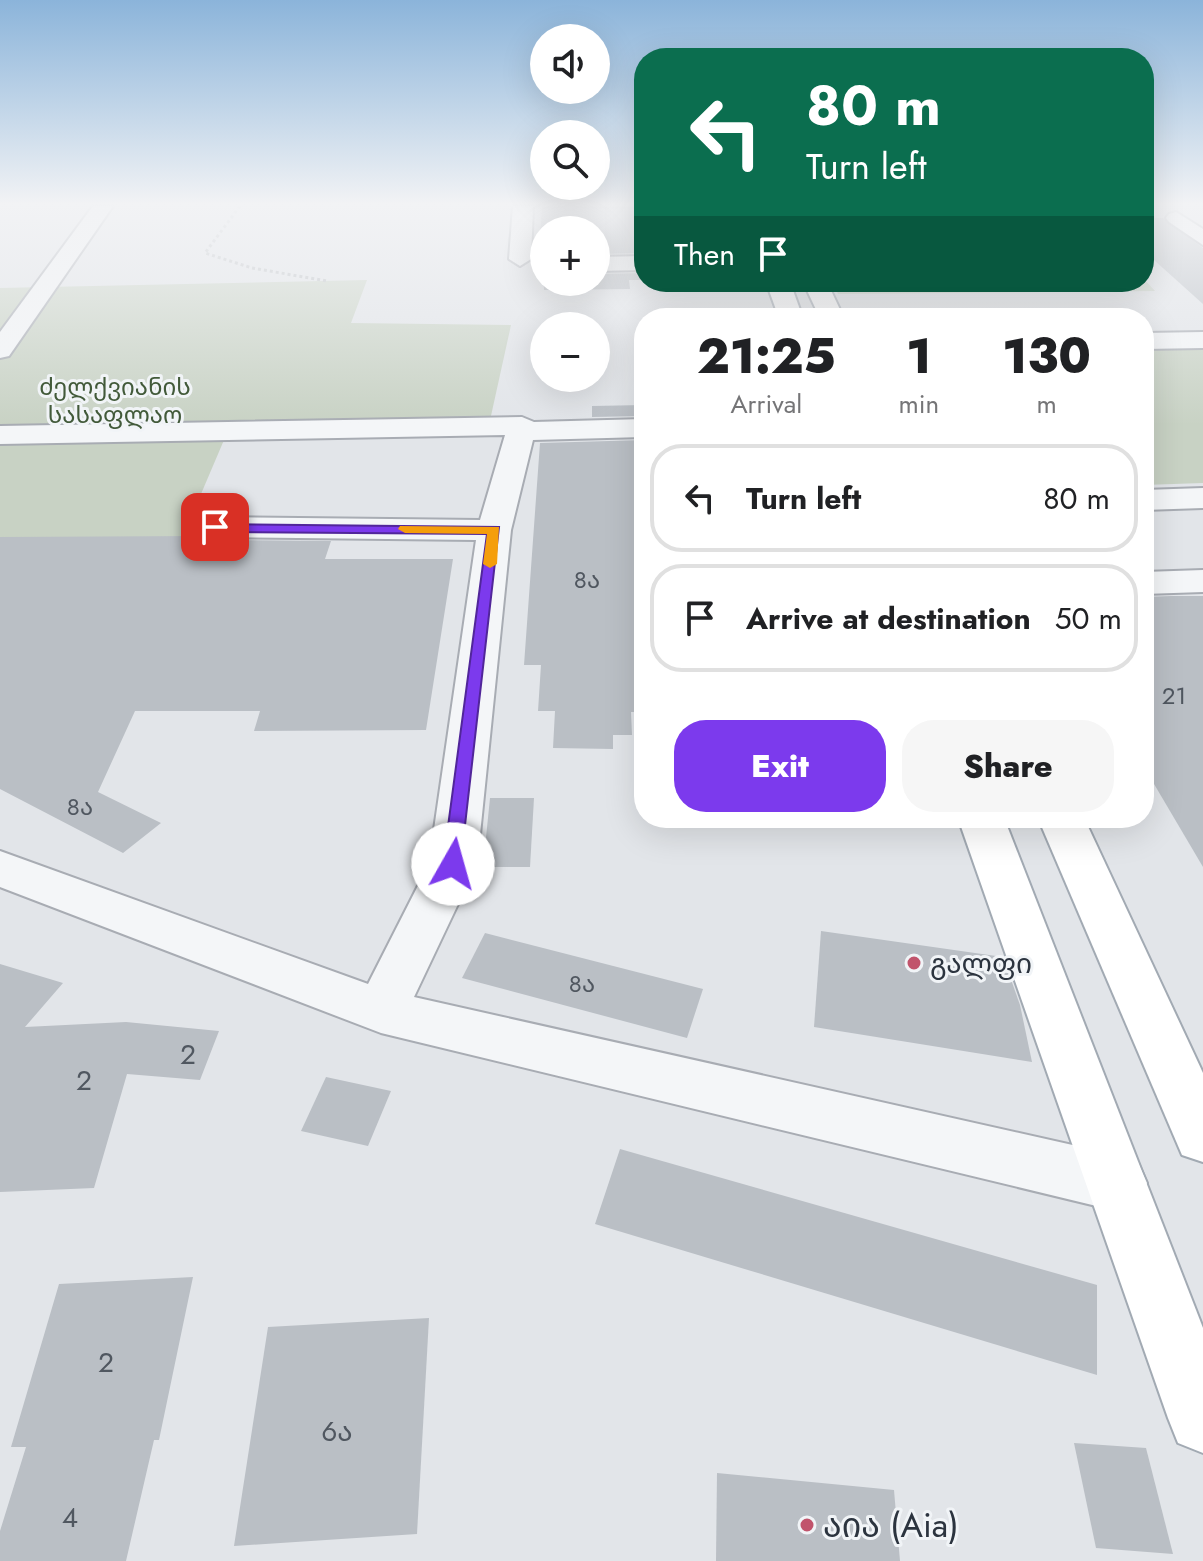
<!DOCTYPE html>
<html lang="en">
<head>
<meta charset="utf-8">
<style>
	:root { --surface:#fff; --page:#f6f6f6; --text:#202124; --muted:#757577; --line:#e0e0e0; --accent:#7c3aed }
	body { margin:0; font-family:Jost,"Noto Sans Georgian",sans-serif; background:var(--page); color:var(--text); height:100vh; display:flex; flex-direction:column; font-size:30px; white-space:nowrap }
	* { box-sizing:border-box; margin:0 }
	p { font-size:26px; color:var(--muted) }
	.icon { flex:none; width:44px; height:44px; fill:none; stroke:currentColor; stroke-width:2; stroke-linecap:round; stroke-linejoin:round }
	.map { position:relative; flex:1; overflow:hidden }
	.side { position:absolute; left:634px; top:308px; width:520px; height:520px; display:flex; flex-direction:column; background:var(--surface); border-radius:32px; box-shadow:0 8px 32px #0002 }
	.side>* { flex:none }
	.top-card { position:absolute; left:634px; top:48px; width:520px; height:244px; border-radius:32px; box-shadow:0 8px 32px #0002; background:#0b6e4f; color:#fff; overflow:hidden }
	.controls { position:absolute; left:530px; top:24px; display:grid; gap:16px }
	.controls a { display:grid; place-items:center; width:80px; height:80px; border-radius:50%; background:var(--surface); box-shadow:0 8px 32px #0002; font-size:40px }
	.pin { position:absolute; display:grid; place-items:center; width:68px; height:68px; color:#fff; margin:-34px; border-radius:16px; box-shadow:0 4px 12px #0006 }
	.me { position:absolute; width:88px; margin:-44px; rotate:7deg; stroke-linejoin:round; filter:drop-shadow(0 0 6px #0008) }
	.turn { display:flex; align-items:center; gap:28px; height:168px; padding:0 40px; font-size:36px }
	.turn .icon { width:104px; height:104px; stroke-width:2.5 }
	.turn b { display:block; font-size:56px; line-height:68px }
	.then { display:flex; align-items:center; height:76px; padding:0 40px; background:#0003; gap:16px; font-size:30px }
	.eta { display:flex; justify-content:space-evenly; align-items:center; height:136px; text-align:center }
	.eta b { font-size:48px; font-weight:800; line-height:56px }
	.action { display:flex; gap:16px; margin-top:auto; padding:16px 40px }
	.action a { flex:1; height:92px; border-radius:32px; background:var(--accent); color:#fff; font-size:32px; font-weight:800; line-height:92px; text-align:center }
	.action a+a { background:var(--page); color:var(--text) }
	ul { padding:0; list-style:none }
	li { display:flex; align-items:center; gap:24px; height:108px; margin:0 16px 12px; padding:0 24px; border:4px solid var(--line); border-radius:32px }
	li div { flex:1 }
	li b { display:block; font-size:30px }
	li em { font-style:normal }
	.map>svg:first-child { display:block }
	.green { fill:#c8d2c4 }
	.building { fill:#babfc5 }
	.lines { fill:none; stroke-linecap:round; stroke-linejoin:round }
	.minor-casing { stroke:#a8acb3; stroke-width:4 }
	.major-casing { stroke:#a2aab3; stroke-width:4 }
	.path { stroke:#b8bcc0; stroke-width:3; stroke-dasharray:3 3; stroke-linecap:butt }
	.minor { fill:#f4f6f8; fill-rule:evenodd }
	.major { fill:#fff; fill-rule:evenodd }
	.route { fill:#7c3aed; stroke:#51269a; stroke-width:2 }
	.slow { fill:#f59e0b }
	.poi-dot { fill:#c1546c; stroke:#f1f4f7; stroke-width:3 }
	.labels { text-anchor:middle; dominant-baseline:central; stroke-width:6; stroke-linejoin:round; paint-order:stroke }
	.far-park-label { font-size:24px; fill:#425a3a; stroke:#f1f4f7 }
	.number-label { font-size:24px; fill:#505760 }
	.poi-label { font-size:28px; fill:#2c343f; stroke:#f1f4f7; text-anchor:start }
	.near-number-label { font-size:28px; fill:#505760 }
	.near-poi-label { font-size:34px; fill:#2c343f; stroke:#f1f4f7; text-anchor:start }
</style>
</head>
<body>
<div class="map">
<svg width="1203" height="1561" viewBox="0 0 1203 1561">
	<rect width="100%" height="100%" fill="#e2e5e9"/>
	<g class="green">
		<path d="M 1144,279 L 1155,291 L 838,294 L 832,282 Z"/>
		<path d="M 367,280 L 351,323 L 511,325 L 487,434 L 224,440 L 181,541 L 0,540 L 0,288 Z"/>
		<path d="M 1203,349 L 1203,483 L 1144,485 L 1144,350 Z"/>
	</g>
	<g class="building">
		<path d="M 542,206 L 644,206 L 644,253 L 596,254 L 596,230 L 544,230 L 544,282 L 596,282 L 596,274 L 644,273 L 644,280 L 629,280 L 630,289 L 544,290 L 542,254 L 539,254 Z"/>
		<path d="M 1144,218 L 1163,218 L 1203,248 L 1203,304 L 1144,251 Z"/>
		<path d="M 644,405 L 644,416 L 592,417 L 592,406 Z"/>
		<path d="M 644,440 L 643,712 L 631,712 L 632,735 L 613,735 L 613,749 L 553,748 L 555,711 L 538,711 L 541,665 L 524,665 L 540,443 Z"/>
		<path d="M 202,536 L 215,540 L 331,541 L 325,559 L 453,559 L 426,730 L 254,731 L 260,711 L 135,711 L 98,792 L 161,823 L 123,853 L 0,789 L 0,537 Z"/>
		<path d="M 1171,596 L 1203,596 L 1203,867 L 1144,767 L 1144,597 Z"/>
		<path d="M 490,798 L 534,798 L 530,867 L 483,867 Z"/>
		<path d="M 821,931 L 1003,957 L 1020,1005 L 1032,1062 L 814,1027 Z"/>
		<path d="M 485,933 L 703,989 L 687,1038 L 462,978 Z"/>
		<path d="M 0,964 L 63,983 L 25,1027 L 126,1022 L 219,1031 L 200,1080 L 127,1074 L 94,1188 L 0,1192 Z"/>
		<path d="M 326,1077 L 391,1091 L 368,1146 L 301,1131 Z"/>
		<path d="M 620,1149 L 1097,1285 L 1097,1375 L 595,1224 Z"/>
		<path d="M 193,1277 L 159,1440 L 154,1440 L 126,1561 L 0,1561 L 0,1531 L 26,1447 L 11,1447 L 59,1284 Z"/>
		<path d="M 429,1318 L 417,1534 L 234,1546 L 268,1327 Z"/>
		<path d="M 1074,1443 L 1146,1448 L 1173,1554 L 1096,1548 Z"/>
		<path d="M 717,1473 L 894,1490 L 900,1561 L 716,1561 Z"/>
	</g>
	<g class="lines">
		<defs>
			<g id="minor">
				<path d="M 93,206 L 113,206 L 9,356 L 0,358 L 0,332 Z"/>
				<path d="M 513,206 L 533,206 L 531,259 L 520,266 L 509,259 Z"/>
				<path d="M 1176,212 L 1203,229 L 1203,245 L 1169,222 L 1166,218 L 1169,214 Z"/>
				<path d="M 644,256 L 644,270 L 596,271 L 596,257 Z"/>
				<path d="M 1203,332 L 1203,348 L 1144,349 L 1144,333 Z"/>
				<path d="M 522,417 L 534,422 L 644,419 L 644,437 L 533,440 L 511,530 L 477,864 L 414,997 L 1117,1155 L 1138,1163 L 1147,1183 L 1138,1203 L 1117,1211 L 381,1033 L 0,887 L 0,851 L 368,984 L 429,864 L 476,540 L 215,537 L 203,534 L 198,527 L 203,520 L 215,517 L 480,520 L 505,435 L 0,444 L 0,426 Z"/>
				<path d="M 1203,488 L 1203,508 L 1144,510 L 1144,490 Z"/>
				<path d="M 1203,570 L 1203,592 L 1144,594 L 1144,572 Z"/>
			</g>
			<g id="major">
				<path d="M 766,282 L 790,282 L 803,318 L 779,318 Z"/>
				<path d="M 803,282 L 827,282 L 844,318 L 820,318 Z"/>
				<path d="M 958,818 L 1004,818 L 1203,1328 L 1203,1453 L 1178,1443 L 1168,1418 Z"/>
				<path d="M 1038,818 L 1084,818 L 1203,1073 L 1203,1162 L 1182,1155 Z"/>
			</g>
		</defs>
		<use href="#minor" class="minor-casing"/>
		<use href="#major" class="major-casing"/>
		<g class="path">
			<path d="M 240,206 L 205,253 L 252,268 L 327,281"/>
			<path d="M 1033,282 L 1079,282"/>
		</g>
		<use href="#minor" class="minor"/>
		<use href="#major" class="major"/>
	</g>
	<linearGradient id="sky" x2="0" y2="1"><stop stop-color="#8bb4da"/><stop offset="0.48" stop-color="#f2f3f5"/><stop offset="1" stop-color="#f2f3f5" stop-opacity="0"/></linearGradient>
	<rect width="1203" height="425" fill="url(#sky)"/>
	<path class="route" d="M 210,524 L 499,527 L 460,869 L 446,869 L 443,864 L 487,534 L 215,532 L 208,527 Z"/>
	<path class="slow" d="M 400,526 L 499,527 L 497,564 L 490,568 L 483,564 L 487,534 L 405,533 L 398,529 Z"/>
	<g class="poi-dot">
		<circle cx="914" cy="963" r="8"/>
		<circle cx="807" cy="1525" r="8"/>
	</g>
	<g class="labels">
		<g class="far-park-label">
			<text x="115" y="386">ძელქვიანის<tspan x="115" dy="28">სასაფლაო</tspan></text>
		</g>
		<g class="number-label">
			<text x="587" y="579">8ა</text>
			<text x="1174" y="695">21</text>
			<text x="80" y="806">8ა</text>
			<text x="582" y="983">8ა</text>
		</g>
		<g class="poi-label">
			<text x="930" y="963">გალფი</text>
		</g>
		<g class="near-number-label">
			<text x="188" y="1054">2</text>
			<text x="84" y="1080">2</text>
			<text x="106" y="1362">2</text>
			<text x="337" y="1431">6ა</text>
			<text x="70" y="1517">4</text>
		</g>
		<g class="near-poi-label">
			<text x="823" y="1525">აია (Aia)</text>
		</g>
	</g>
</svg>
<div class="controls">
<a><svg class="icon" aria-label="sound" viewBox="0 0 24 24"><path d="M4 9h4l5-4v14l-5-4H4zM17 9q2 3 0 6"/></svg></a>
<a><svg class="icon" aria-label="search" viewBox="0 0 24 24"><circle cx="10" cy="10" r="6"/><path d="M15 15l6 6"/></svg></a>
<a>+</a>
<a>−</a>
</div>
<div class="pin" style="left:215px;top:527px;background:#d93025"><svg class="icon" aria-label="arrive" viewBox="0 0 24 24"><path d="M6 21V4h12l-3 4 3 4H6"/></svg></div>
<svg class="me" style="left:453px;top:864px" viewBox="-20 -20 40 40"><circle r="19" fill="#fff"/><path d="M0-13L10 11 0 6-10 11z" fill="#7c3aed"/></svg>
<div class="top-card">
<div class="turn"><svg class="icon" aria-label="left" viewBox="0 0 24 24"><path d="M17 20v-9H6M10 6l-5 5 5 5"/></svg><div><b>80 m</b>Turn left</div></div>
<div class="then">Then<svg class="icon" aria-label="arrive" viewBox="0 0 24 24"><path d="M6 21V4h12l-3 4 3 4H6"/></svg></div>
</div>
<section class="side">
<div class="eta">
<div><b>21:25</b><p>Arrival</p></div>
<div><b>1</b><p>min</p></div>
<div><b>130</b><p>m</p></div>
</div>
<ul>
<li><svg class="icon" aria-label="left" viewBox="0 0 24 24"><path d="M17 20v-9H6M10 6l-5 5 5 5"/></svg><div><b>Turn left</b></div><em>80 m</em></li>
<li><svg class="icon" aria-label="arrive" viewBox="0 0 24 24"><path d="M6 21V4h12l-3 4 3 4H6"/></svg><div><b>Arrive at destination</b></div><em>50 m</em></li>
</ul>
<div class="action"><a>Exit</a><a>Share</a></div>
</section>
</div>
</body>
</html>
